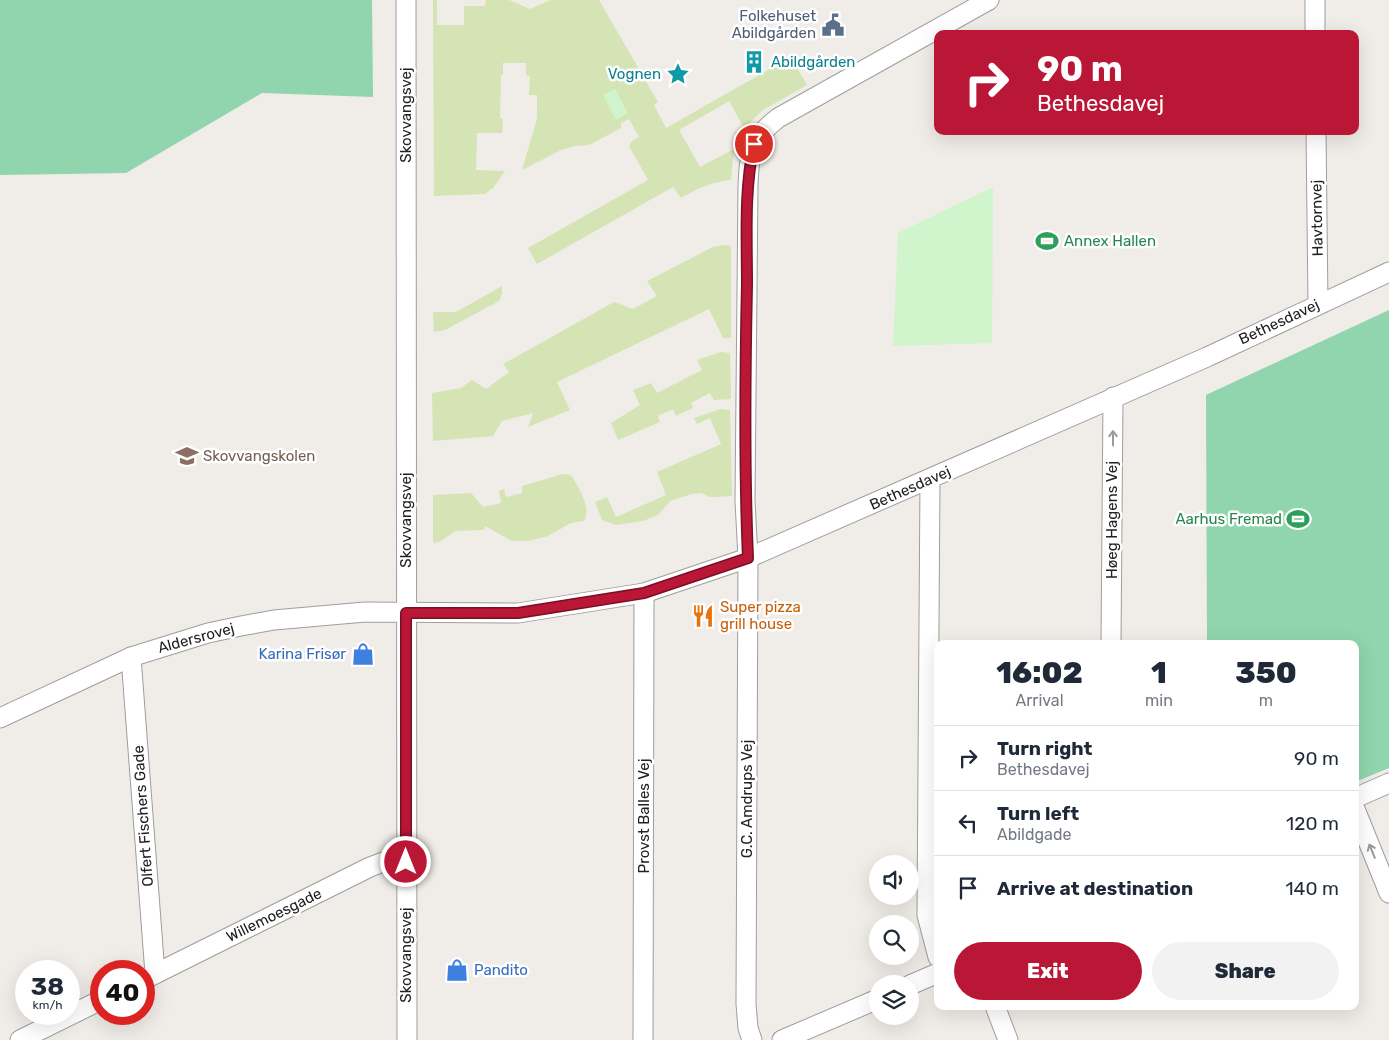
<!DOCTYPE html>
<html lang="en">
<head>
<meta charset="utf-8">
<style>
	:root { --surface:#fff; --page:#f2f2f3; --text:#1f2937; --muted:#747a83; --line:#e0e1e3; --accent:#ba1736 }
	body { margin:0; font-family:Rubik,sans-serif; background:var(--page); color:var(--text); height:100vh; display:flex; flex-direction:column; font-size:19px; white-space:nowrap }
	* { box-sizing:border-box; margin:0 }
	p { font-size:16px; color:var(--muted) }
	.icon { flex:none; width:28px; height:28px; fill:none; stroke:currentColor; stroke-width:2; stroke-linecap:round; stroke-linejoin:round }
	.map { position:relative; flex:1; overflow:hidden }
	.panel { position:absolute; left:934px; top:640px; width:425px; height:370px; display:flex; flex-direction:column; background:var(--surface); border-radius:10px; box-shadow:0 5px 20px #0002 }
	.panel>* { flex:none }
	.hud { position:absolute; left:934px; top:30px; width:425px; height:105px; border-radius:10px; box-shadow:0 5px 20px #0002; background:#ba1736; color:#fff; overflow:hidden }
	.buttons { position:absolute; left:869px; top:855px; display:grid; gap:10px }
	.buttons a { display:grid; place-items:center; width:50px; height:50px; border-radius:50%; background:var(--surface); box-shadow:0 5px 20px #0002; font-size:25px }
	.speed { position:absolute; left:15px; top:960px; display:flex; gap:10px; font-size:25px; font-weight:700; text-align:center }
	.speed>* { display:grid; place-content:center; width:65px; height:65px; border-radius:50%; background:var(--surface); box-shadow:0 5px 20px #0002; line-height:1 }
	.speed small { font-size:12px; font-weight:400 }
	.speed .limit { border:8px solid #d22; background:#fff; color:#111 }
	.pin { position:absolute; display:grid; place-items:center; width:42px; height:42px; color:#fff; margin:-21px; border:2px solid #fff; border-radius:50%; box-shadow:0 1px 5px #0007 }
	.me { position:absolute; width:55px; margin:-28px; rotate:0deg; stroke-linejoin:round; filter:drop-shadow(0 0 4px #0008) }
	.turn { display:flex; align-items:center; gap:18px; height:105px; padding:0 20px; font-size:22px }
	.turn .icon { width:65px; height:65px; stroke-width:2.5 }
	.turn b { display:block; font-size:35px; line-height:42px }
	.eta { display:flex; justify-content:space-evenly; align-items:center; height:85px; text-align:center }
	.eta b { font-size:30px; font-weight:800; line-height:35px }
	.primary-button { display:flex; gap:10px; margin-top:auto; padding:10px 20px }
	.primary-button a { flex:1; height:58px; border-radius:30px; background:var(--accent); color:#fff; font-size:20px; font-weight:800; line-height:58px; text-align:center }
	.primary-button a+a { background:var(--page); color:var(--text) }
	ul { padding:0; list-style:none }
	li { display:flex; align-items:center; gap:15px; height:65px; padding:0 20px; border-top:1px solid var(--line) }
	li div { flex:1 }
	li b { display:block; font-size:19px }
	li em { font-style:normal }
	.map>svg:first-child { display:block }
	.grass { fill:#d5e4b4 }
	.park { fill:#d0f4cb }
	.pitch { fill:#90d5ad }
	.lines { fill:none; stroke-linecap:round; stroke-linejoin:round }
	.minor-casing { stroke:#9e9e9e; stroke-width:21 }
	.minor { stroke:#fff; stroke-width:19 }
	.oneway { stroke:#9b9b9b }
	.route-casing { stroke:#790f23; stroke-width:12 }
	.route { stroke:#ba1736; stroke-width:9 }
	.labels { text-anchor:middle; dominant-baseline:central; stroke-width:5; stroke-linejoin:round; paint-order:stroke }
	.service-label { font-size:15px; fill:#4e5e75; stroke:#fff; text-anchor:end }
	.culture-label { font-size:15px; fill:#0d838f; stroke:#fff; text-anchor:start }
	.street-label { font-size:15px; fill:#212121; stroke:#fff }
	.leisure-label { font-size:15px; fill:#27864d; stroke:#fff; text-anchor:start }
	.education-label { font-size:15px; fill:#785e54; stroke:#fff; text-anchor:start }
	.food-label { font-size:15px; fill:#c56008; stroke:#fff; text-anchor:start }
	.shop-label { font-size:15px; fill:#366cbe; stroke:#fff; text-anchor:end }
</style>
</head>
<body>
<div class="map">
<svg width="1389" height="1040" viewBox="0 0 1389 1040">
	<rect width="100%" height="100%" fill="#f0ece8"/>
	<g class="grass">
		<path d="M 433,0 L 437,0 L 437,25 L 464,25 L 464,6 L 485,6 L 486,0 L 509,0 L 530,9 L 550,0 L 599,0 L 658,102 L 654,105 L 666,128 L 791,57 L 807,85 L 763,110 L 744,128 L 729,101 L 679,130 L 700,167 L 734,149 L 731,180 C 710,182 699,188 681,198 L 673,187 L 537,264 L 528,248 L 648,180 L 629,146 L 632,141 L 639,137 L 629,119 L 621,123 L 621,128 L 589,145 L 575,146 L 561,150 L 522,170 L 537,119 L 537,95 L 529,95 L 530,76 L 526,75 L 526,63 L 503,63 L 503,75 L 501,75 L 500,118 L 503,119 L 502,133 L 477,133 L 476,170 L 505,171 L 493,188 L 485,194 L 434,196 Z"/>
		<path d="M 723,245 L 731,246 L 731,338 L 723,338 L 709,309 L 557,382 L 570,410 L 528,427 L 533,413 L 502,421 L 493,436 L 433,441 L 432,393 L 461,388 L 472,380 L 486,389 L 509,372 L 503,364 L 614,302 L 633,309 L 657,296 L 647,281 L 713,247 Z"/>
		<path d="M 502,286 L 502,294 L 499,301 L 445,330 L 434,332 L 433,312 L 456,312 Z"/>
		<path d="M 721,352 L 730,353 L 731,399 L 714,400 L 710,393 L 691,403 L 693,408 L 676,416 L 673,409 L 658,416 L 660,422 L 618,440 L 611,423 L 640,405 L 633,390 L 651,383 L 657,393 L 702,370 L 697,360 Z"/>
		<path d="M 720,409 L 730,410 L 732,496 L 718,497 L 710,497 L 701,493 L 692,494 L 670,501 L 658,515 L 643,521 L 616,525 L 602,520 L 595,502 L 607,497 L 616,517 L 666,495 L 657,472 L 721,444 L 710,418 L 697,424 L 694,418 Z"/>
		<path d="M 563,474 L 571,475 C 578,487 592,507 584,521 L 571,523 L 548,536 L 529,541 L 512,541 L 485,526 L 484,530 L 456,531 L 439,542 L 433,543 L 433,495 L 471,493 L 483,507 L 501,503 L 499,491 L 504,489 L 506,497 L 522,493 L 522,486 Z"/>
	</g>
	<g class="park">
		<path d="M 615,89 L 628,113 L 616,120 L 603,95 Z"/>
		<path d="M 993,187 L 992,343 L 893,346 L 898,233 Z"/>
	</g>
	<g class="pitch">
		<path d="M 0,0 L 372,0 L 373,97 L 262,93 L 126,173 L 0,175 Z"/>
		<path d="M 1389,310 L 1389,768 L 1355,782 L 1355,644 L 1207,644 L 1206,395 Z"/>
	</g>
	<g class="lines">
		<defs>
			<g id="minor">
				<path d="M 406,0 L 407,1040"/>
				<path d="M 1315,0 L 1315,34"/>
				<path d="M 1316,131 L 1318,304"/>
				<path d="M 930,479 L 927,915 L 938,957"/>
				<path d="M 1111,644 L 1113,397"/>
				<path d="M 131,657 L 155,974"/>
				<path d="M 0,718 L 131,657 L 208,633 L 241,626 L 274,620 L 365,612 L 518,613 L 644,593 L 748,558 L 1207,357 L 1389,272"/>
				<path d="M 1355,798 L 1389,783"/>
				<path d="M 1355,809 L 1389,893"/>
				<path d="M 145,979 L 370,867 L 383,862 L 406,861"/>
				<path d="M 910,985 L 938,973"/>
				<path d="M 995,1006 L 1008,1040"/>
				<path d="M 20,1040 L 101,1000"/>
				<path d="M 643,1040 L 644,593"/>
				<path d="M 752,1040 L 748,1028 L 746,1004 L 748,558 L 745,501 L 748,186 C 749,153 751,139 778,118 L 989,0"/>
				<path d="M 782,1040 L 878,999"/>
			</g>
		</defs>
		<use href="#minor" class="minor-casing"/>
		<use href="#minor" class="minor"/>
	</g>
	<defs><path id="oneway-shaft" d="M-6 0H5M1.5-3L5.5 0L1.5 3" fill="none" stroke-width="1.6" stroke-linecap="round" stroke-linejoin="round" transform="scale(1.25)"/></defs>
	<g class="oneway">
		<use href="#oneway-shaft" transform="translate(1113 438) rotate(-90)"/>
		<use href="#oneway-shaft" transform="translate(1372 851) rotate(-112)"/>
	</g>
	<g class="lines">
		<defs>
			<path id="route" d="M 406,862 L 406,613 L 518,613 L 644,593 L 748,558 C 744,467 745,376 747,284 C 747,238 744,190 754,144"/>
		</defs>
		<use href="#route" class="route-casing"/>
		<use href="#route" class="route"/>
	</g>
	<defs>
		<symbol id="civic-bare" viewBox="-9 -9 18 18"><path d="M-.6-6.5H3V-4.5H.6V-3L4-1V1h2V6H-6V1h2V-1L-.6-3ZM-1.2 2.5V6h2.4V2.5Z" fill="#5c6f8a" stroke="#fff" stroke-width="2.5" paint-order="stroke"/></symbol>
		<symbol id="building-bare" viewBox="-9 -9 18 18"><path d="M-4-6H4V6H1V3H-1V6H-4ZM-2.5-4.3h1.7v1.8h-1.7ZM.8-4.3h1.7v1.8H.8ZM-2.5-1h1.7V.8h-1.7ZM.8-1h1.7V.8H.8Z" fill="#0f9aa8" stroke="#fff" stroke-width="2.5" paint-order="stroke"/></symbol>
		<symbol id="sight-bare" viewBox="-9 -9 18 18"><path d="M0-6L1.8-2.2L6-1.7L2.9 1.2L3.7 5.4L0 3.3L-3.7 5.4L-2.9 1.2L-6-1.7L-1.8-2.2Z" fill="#0f9aa8" stroke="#fff" stroke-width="2.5" paint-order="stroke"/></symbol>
		<symbol id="stadium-bare" viewBox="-9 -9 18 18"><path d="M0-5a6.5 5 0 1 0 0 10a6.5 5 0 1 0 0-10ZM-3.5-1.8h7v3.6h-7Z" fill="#2e9e5b" stroke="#fff" stroke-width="2.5" paint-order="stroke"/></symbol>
		<symbol id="school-bare" viewBox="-9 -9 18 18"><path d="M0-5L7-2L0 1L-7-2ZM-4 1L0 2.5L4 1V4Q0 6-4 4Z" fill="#8d6e63" stroke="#fff" stroke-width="2.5" paint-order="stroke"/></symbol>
		<symbol id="restaurant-bare" viewBox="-9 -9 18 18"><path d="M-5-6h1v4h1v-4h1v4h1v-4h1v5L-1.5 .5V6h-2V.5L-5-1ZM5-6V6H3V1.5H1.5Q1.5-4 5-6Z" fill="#e8710a" stroke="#fff" stroke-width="2.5" paint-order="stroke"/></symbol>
		<symbol id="shop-bare" viewBox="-9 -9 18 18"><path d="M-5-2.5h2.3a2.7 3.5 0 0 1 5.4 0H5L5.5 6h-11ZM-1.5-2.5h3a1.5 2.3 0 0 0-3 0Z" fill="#3f7fe0" stroke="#fff" stroke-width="2.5" paint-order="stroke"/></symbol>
	</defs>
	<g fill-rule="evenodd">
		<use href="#civic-bare" x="817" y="9" width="32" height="32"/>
		<use href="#building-bare" x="738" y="46" width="32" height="32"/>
		<use href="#sight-bare" x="662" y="58" width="32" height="32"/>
		<use href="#stadium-bare" x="1031" y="225" width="32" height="32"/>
		<use href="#school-bare" x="171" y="440" width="32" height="32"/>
		<use href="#stadium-bare" x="1282" y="503" width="32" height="32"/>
		<use href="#restaurant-bare" x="687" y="600" width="32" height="32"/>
		<use href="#shop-bare" x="347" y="638" width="32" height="32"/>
		<use href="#shop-bare" x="441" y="954" width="32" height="32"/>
	</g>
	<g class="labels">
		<g class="service-label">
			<text x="816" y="16">Folkehuset<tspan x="816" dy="17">Abildgården</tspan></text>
		</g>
		<g class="culture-label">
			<text x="771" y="62">Abildgården</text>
			<text x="661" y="74" text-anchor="end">Vognen</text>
		</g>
		<g class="street-label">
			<text transform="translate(406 115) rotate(-90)">Skovvangsvej</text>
			<text transform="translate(1317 218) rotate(-91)">Havtornvej</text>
			<text transform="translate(1279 322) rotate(-25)">Bethesdavej</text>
			<text transform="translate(910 488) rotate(-24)">Bethesdavej</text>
			<text transform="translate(406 520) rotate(-90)">Skovvangsvej</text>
			<text transform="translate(1112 520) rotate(-90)">Høeg Hagens Vej</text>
			<text transform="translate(196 638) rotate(-15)">Aldersrovej</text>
			<text transform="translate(747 799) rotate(-90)">G.C. Amdrups Vej</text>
			<text transform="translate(143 816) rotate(-94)">Olfert Fischers Gade</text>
			<text transform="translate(644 816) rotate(-90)">Provst Balles Vej</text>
			<text transform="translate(274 915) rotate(-26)">Willemoesgade</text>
			<text transform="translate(406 955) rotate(-90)">Skovvangsvej</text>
		</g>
		<g class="leisure-label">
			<text x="1064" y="241">Annex Hallen</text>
			<text x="1282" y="519" text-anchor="end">Aarhus Fremad</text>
		</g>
		<g class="education-label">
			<text x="203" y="456">Skovvangskolen</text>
		</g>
		<g class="food-label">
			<text x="720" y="607">Super pizza<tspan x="720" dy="17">grill house</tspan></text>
		</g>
		<g class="shop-label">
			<text x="346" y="654">Karina Frisør</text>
			<text x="474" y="970" text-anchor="start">Pandito</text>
		</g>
	</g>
</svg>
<div class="buttons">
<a><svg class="icon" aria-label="sound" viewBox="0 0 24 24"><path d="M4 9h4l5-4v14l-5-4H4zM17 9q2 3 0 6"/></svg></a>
<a><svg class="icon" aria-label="search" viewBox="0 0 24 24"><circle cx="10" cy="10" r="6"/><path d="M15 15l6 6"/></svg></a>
<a><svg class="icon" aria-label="layers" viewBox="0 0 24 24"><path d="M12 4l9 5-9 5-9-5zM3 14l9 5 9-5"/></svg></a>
</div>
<div class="speed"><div>38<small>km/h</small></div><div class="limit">40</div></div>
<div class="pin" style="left:754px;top:144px;background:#d93025"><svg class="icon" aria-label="arrive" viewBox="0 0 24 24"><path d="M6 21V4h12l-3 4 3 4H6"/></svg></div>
<svg class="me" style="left:406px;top:862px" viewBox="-20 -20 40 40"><circle r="17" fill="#ba1736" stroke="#fff" stroke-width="3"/><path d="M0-11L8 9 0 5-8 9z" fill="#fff"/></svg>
<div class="hud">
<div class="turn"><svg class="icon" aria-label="right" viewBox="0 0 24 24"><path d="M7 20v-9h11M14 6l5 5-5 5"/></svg><div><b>90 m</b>Bethesdavej</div></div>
</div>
<section class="panel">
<div class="eta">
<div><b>16:02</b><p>Arrival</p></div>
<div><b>1</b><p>min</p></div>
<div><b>350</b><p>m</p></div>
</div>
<ul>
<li><svg class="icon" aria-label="right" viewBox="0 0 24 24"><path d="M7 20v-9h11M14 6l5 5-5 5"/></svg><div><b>Turn right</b><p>Bethesdavej</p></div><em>90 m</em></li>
<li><svg class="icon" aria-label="left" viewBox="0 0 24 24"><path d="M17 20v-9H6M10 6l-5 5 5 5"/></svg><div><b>Turn left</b><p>Abildgade</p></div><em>120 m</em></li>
<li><svg class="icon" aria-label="arrive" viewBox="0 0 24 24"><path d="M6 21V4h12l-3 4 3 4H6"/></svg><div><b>Arrive at destination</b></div><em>140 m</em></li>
</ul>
<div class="primary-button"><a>Exit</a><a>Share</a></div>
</section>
</div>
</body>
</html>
